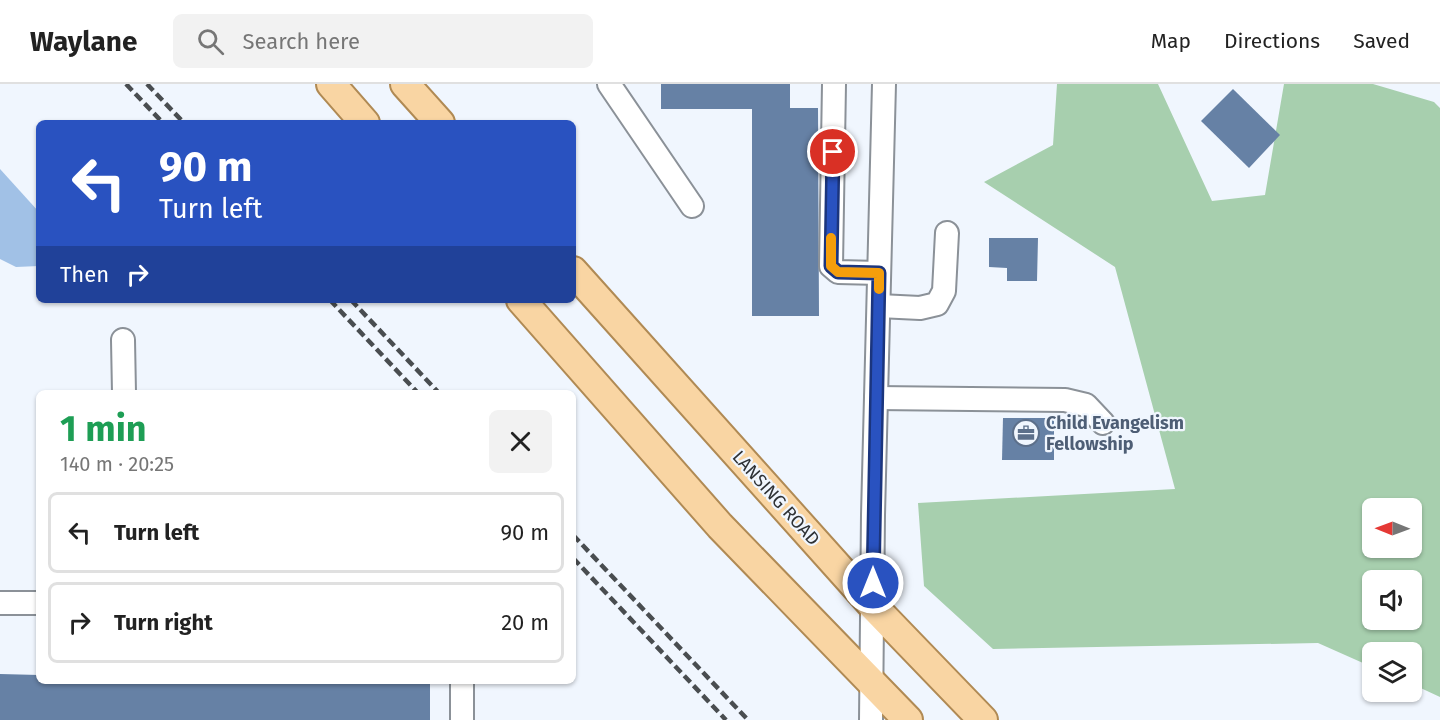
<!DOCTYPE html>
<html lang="en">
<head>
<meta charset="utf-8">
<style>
	:root { --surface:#fff; --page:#f2f2f2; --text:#222; --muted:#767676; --line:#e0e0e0 }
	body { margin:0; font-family:"Fira Sans",sans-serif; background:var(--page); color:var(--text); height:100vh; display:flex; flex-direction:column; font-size:22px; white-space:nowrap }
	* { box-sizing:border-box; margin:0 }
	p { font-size:20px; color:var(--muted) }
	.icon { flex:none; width:33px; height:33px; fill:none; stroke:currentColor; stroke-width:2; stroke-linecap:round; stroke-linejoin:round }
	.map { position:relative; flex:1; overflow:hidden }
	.sheet { position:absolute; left:36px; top:306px; width:540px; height:294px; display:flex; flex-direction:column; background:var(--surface); border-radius:9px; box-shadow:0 2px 4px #0004 }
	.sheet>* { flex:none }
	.guide { position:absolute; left:36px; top:36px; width:540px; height:183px; border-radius:9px; box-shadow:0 2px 4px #0004; background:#2952c0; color:#fff; overflow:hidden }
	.needle { width:39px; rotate:271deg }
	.buttons { position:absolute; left:1362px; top:414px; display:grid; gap:12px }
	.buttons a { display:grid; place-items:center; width:60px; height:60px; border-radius:9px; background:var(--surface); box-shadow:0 2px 4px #0004; font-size:30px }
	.pin { position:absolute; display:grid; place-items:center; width:51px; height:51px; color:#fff; margin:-26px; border:3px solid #fff; border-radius:50%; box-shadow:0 2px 6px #0007 }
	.me { position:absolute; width:66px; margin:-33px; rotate:0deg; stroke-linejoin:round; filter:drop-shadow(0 0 4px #0008) }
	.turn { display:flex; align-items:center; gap:21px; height:126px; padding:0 24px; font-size:27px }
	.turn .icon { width:78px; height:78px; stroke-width:2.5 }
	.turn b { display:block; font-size:42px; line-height:51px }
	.then { display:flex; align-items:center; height:57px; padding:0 24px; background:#0003; gap:12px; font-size:22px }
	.round { display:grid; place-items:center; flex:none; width:63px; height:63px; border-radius:9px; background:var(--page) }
	.head { display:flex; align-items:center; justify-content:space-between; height:102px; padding:0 24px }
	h1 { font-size:36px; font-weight:700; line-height:45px; color:#1e9e55 }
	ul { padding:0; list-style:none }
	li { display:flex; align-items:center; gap:18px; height:81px; margin:0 12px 9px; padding:0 12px; border:3px solid var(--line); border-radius:9px }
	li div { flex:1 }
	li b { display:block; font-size:22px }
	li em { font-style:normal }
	header { display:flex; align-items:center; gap:36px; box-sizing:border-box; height:84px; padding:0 30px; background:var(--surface); border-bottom:2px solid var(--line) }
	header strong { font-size:28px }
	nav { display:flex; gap:33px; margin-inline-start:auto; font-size:21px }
	.search { width:420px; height:54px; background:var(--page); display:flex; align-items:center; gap:15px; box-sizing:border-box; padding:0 21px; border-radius:9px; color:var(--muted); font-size:22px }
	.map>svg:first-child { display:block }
	.green { fill:#a7cfae; fill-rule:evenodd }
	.water { fill:#a1c1e6 }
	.building { fill:#6681a5 }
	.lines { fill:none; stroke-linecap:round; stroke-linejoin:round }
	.minor-casing { stroke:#8b9198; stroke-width:26 }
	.major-casing { stroke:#b08a54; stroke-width:32 }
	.minor { stroke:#fff; stroke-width:22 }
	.major { stroke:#f9d5a3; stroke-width:28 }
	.rail { stroke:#494d50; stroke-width:4.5; stroke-dasharray:9 4.5; stroke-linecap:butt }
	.route-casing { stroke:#1b357d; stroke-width:15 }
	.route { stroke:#2952c0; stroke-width:10 }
	.slow { stroke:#f59e0b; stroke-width:10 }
	.labels { text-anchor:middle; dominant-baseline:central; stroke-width:4.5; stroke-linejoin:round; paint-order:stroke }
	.service-label { font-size:18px; font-weight:bold; fill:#4e5e75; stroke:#f0f6fe; text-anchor:start }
	.street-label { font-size:18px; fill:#2f3235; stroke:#f0f6fe }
</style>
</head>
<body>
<header>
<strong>Waylane</strong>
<div class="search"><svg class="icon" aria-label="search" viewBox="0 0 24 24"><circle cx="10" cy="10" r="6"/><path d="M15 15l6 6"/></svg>Search here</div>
<nav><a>Map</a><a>Directions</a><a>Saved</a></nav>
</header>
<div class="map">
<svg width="1440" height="636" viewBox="0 0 1440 636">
	<rect width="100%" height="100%" fill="#f0f6fe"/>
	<path class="green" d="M 1057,0 L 1158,0 L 1212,117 L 1265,111 L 1284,0 L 1373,0 L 1434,18 L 1440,24 L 1440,613 L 1412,600 L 1412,568 L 1372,568 L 1372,583 L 1318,559 L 993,565 L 924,502 L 918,419 L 1175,405 L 1115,183 L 984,98 L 1053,61 ZM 1372,424 L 1412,424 L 1412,464 L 1372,464 ZM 1372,496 L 1412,496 L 1412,536 L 1372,536 Z"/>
	<path class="water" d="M 0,85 L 39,128 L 39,182 L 16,183 L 0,175 Z"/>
	<g class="building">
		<path d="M 661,0 L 790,0 L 790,24 L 818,24 L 819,232 L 752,232 L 752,25 L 661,25 Z"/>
		<path d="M 1233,5 L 1280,51 L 1249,84 L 1201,37 Z"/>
		<path d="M 989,154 L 1038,154 L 1037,197 L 1007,197 L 1007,184 L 989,183 Z"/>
		<path d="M 1003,334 L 1054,334 L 1054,376 L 1002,376 Z"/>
		<path d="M 0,590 L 39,591 L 39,597 L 430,599 L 430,636 L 0,636 Z"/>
	</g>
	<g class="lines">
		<defs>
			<g id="minor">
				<path d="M 609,0 L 692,122"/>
				<path d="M 834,0 L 831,182 L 838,188 L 879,189"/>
				<path d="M 879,222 L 920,224 L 937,220 L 944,207 L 947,149"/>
				<path d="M 123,256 L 124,309"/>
				<path d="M 876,314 L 1065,316 L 1086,321 L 1103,339"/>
				<path d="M 0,519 L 39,519"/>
				<path d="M 462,636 L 462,597"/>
				<path d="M 871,636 L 873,431 L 884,0"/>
			</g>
			<g id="major">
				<path d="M 331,0 L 365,39"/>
				<path d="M 405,0 L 440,39"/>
				<path d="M 573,187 L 873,522 L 983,636"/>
				<path d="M 521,216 L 720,442 L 908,636"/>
			</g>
		</defs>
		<use href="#minor" class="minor-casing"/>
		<use href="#major" class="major-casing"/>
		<use href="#minor" class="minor"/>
		<use href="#major" class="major"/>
		<g class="rail">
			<path d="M 126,0 L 163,39"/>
			<path d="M 147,0 L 184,39"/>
			<path d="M 330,216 L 418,309"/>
			<path d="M 351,216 L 439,309"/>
			<path d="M 573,451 L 748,636"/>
			<path d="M 573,474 L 726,636"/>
		</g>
	</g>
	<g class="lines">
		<defs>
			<path id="route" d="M 833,68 L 831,182 L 838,188 L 879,189 L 873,499"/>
		</defs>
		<use href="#route" class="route-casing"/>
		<use href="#route" class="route"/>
		<path class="slow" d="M 831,154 L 831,182 L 838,188 L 879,189 L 879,205"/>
	</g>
	<defs>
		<symbol id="office-ring" viewBox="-11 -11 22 22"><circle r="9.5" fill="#f0f6fe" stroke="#5c6f8a" stroke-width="1.5"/><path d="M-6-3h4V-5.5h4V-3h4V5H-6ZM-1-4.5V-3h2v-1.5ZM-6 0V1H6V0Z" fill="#5c6f8a"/></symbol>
	</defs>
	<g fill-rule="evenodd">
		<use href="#office-ring" x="1011" y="334" width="30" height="30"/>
	</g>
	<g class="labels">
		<g class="service-label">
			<text x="1046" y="339">Child Evangelism<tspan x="1046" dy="21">Fellowship</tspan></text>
		</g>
		<g class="street-label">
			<text transform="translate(776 414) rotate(48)">LANSING ROAD</text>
		</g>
	</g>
</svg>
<div class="buttons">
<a><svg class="needle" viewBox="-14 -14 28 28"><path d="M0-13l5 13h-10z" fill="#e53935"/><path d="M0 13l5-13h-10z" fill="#767676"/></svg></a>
<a><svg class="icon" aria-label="sound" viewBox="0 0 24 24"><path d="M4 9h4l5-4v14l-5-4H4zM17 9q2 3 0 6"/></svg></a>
<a><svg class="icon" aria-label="layers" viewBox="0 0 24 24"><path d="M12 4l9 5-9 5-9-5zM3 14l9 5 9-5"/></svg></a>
</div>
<div class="pin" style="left:833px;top:68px;background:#d93025"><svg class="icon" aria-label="arrive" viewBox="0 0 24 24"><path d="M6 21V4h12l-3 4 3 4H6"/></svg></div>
<svg class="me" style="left:873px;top:499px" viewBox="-20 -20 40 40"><circle r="17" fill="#2952c0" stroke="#fff" stroke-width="3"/><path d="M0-11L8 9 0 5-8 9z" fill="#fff"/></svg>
<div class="guide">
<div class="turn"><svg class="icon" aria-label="left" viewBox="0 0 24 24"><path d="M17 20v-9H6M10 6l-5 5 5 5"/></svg><div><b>90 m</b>Turn left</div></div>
<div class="then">Then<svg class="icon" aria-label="right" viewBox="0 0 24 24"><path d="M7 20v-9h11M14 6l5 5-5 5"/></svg></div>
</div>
<section class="sheet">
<div class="head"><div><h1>1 min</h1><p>140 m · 20:25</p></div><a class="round"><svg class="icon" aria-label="close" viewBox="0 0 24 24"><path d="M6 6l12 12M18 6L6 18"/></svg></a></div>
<ul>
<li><svg class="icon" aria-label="left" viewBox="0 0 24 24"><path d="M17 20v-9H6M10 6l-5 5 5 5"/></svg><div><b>Turn left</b></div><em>90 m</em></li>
<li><svg class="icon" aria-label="right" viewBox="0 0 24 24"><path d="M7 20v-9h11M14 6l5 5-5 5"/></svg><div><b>Turn right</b></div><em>20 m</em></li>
</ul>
</section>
</div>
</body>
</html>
